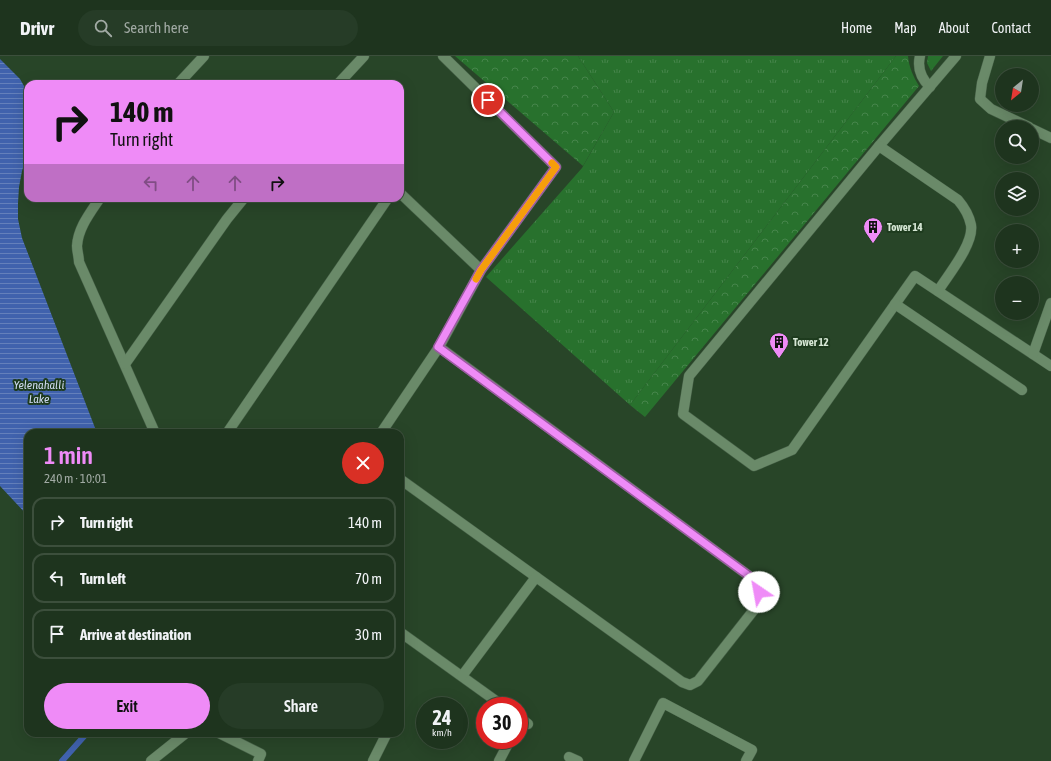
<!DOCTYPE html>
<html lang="en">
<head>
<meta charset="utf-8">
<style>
	:root { --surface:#1e341e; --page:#263c27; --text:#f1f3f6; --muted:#a1aaa4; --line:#3c4f3c; --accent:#ef8bf7 }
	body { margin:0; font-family:"Asap Condensed",sans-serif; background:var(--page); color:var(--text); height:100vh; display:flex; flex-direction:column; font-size:15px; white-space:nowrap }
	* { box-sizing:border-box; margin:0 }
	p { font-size:13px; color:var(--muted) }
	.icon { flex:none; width:22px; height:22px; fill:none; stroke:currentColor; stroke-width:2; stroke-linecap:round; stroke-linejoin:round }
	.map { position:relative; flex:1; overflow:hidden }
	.panel { position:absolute; left:24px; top:373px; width:380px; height:308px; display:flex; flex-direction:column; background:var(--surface); border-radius:12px; box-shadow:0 4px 16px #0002,0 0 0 1px var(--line) }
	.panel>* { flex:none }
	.hud { position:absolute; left:24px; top:24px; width:380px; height:122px; border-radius:12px; box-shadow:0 4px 16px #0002,0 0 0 1px var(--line); background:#ef8bf7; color:#111; overflow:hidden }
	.needle { width:26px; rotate:210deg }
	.controls { position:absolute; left:995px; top:12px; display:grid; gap:8px }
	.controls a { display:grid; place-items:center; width:44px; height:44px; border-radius:50%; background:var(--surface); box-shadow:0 4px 16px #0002,0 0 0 1px var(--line); font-size:20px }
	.speed { position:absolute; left:416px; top:641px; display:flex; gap:8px; font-size:20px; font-weight:700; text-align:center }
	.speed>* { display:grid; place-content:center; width:52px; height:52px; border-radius:50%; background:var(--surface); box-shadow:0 4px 16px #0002,0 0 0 1px var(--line); line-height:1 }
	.speed small { font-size:10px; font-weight:400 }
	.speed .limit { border:6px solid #d22; background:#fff; color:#111 }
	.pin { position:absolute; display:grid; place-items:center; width:34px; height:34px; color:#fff; margin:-17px; border:2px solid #fff; border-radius:50%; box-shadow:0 1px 4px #0007 }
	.me { position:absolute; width:44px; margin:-22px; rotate:327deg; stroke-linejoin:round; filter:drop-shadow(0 0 3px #0008) }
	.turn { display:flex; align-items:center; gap:14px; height:84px; padding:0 20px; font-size:18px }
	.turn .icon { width:52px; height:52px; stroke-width:2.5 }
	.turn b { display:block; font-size:28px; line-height:34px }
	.lanes { display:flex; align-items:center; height:38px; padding:0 20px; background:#0003; justify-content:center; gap:20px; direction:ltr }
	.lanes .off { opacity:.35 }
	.round { display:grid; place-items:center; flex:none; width:42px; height:42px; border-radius:21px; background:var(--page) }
	.summary { display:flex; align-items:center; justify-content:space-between; height:68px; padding:0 20px }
	h1 { font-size:24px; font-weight:600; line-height:30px; color:var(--accent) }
	.primary-button { display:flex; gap:8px; margin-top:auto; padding:8px 20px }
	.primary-button a { flex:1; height:46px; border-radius:24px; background:var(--accent); color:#111; font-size:16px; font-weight:600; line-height:46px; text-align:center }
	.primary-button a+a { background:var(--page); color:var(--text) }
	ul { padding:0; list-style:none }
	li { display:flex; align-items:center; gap:12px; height:50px; margin:0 8px 6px; padding:0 12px; border:2px solid var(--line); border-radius:12px }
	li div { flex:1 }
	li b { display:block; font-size:15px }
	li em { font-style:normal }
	header { display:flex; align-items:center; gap:24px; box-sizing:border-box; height:56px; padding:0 20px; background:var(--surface); border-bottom:1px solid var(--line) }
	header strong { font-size:19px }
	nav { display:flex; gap:22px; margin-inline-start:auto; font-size:14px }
	.search { width:280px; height:36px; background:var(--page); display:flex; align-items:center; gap:10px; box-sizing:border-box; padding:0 14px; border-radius:22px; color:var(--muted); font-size:15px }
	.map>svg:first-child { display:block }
	.grass { fill:url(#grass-tufts) }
	.park { fill:url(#park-crowns) }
	.water { fill:url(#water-rules) }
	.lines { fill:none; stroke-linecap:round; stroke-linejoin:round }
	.stream { stroke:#4062ad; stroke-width:6 }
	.minor-casing { stroke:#466047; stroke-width:11 }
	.minor { stroke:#6a8a69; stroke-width:10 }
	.route-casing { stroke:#9b5aa1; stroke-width:10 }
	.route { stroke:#ef8bf7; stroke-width:7 }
	.slow { stroke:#f59e0b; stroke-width:7 }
	.labels { text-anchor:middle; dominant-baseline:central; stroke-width:4; stroke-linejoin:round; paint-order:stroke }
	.poi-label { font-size:11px; font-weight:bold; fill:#d6e7d5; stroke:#1e3b1e; text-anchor:start }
	.water-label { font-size:12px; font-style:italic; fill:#d0dbf0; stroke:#1e3b1e }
</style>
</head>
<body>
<header>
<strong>Drivr</strong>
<div class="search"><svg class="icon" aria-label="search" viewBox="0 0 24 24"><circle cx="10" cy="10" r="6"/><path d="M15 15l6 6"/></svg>Search here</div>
<nav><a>Home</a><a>Map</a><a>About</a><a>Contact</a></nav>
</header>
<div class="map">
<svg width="1051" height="705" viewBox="0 0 1051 705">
	<defs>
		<pattern id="grass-tufts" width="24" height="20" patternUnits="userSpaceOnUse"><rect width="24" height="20" fill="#28712d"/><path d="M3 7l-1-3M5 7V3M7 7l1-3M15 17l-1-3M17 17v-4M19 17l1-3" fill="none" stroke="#46854b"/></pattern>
		<pattern id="park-crowns" width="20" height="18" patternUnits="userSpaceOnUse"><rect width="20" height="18" fill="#28712d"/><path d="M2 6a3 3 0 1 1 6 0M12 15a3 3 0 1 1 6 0" fill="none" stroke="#46854b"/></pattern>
		<pattern id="water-rules" width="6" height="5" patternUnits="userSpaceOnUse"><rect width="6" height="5" fill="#4062ad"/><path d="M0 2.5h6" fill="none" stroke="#6480bb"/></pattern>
	</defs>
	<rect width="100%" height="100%" fill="#284528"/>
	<path class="grass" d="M 578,0 L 896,0 L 630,349 L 486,221 L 582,112 L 614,56 Z"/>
	<g class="park">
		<path d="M 455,0 L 578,0 L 614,56 L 583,110 Z"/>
		<path d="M 896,0 L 908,0 C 909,11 913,20 919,30 L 645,361 L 630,349 Z"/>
		<path d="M 928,0 L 943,0 L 931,15 L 927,7 Z"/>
	</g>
	<path class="water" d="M 0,3 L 20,23 L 28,37 L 28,96 L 22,115 L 19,131 L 18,147 L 18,163 L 22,182 L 97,377 L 28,377 L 28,460 L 0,430 Z"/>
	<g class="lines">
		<path class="stream" d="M 62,705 L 87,677"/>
		<defs>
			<g id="minor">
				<path d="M 920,0 C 917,12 921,22 930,31"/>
				<path d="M 956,0 L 879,90 L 689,320 L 683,358 L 754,410 L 792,394 L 915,220 L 1051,310"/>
				<path d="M 990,0 L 982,27 L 980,43 L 991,53 L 1029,71"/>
				<path d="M 178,28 L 204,0"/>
				<path d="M 338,28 L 364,0"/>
				<path d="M 1032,73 L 1051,82"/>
				<path d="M 879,90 L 958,144 C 964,151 969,159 971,169 C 974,188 948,219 938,235"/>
				<path d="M 400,137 L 481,214"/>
				<path d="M 100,142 C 90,157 78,172 77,190 C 77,195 79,201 79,206 L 155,377"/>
				<path d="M 895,248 L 1022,334"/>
				<path d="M 1033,298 L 1051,247"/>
				<path d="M 125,308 L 227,163 L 244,142"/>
				<path d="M 227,377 L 388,142"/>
				<path d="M 381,377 L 439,291 L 481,214 L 556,111 L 443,0"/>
				<path d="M 400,423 L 682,626 L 690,629 L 698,625 L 753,555 C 759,543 760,538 756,525 L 439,291"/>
				<path d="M 400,576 L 503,650"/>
				<path d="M 462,620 L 536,521"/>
				<path d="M 519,661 L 528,668"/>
				<path d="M 219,677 L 261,698 L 258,705"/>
				<path d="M 569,701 L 578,705"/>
				<path d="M 151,705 L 186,677"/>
				<path d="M 373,705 L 387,677"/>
				<path d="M 499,705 L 510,684"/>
				<path d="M 634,705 L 663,647 L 752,694 L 746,705"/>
			</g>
		</defs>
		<use href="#minor" class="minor-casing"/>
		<use href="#minor" class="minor"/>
	</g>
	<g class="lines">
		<defs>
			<path id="route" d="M 488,44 L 556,111 L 481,214 L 438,291 L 756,525 L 759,536"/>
		</defs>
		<use href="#route" class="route-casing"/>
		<use href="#route" class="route"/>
		<path class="slow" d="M 476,223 L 481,214 L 556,111 L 552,107"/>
	</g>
	<defs>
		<symbol id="building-pin" viewBox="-11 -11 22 30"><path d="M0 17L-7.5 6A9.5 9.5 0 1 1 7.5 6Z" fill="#ef8bf7" stroke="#1e3b1e"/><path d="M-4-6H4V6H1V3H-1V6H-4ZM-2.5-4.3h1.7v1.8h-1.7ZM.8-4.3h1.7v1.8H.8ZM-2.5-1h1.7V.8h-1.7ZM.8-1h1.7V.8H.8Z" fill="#111"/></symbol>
	</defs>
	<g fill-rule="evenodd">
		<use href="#building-pin" x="862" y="160" width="22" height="30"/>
		<use href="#building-pin" x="768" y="275" width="22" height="30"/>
	</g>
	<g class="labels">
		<g class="poi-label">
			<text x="887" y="171">Tower 14</text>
			<text x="793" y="286">Tower 12</text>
		</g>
		<g class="water-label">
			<text x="39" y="329">Yelenahalli<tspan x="39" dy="14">Lake</tspan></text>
		</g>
	</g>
</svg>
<div class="controls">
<a><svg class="needle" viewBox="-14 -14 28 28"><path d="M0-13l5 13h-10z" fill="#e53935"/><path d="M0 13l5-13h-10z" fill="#a1aaa4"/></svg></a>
<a><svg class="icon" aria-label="search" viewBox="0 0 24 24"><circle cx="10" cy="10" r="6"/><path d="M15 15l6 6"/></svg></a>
<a><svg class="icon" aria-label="layers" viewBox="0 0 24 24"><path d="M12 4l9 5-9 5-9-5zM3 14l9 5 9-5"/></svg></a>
<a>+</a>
<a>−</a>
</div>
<div class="speed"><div>24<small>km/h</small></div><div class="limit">30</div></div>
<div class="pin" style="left:488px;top:44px;background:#d93025"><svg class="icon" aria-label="arrive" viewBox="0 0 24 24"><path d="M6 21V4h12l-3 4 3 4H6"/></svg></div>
<svg class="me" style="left:759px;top:536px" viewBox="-20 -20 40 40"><circle r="19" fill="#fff"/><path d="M0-13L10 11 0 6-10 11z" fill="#ef8bf7"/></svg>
<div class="hud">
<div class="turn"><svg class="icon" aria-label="right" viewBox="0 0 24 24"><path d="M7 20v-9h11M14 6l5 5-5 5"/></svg><div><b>140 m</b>Turn right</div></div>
<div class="lanes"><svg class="icon off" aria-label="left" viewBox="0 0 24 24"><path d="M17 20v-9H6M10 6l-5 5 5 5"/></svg><svg class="icon off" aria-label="ahead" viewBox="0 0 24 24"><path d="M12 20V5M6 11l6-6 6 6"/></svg><svg class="icon off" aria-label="ahead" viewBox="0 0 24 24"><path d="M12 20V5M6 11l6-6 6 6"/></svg><svg class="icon" aria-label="right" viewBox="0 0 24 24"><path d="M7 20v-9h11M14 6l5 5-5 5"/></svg></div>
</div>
<section class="panel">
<div class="summary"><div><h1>1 min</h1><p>240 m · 10:01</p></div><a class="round" style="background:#d93025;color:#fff"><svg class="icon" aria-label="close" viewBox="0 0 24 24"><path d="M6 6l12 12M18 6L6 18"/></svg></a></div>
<ul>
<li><svg class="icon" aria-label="right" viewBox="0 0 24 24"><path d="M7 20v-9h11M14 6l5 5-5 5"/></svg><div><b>Turn right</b></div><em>140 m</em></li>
<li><svg class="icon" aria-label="left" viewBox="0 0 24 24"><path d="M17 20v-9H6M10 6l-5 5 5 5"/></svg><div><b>Turn left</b></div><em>70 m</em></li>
<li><svg class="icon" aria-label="arrive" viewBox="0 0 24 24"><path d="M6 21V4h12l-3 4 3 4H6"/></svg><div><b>Arrive at destination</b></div><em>30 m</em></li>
</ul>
<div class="primary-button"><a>Exit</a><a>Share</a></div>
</section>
</div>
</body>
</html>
